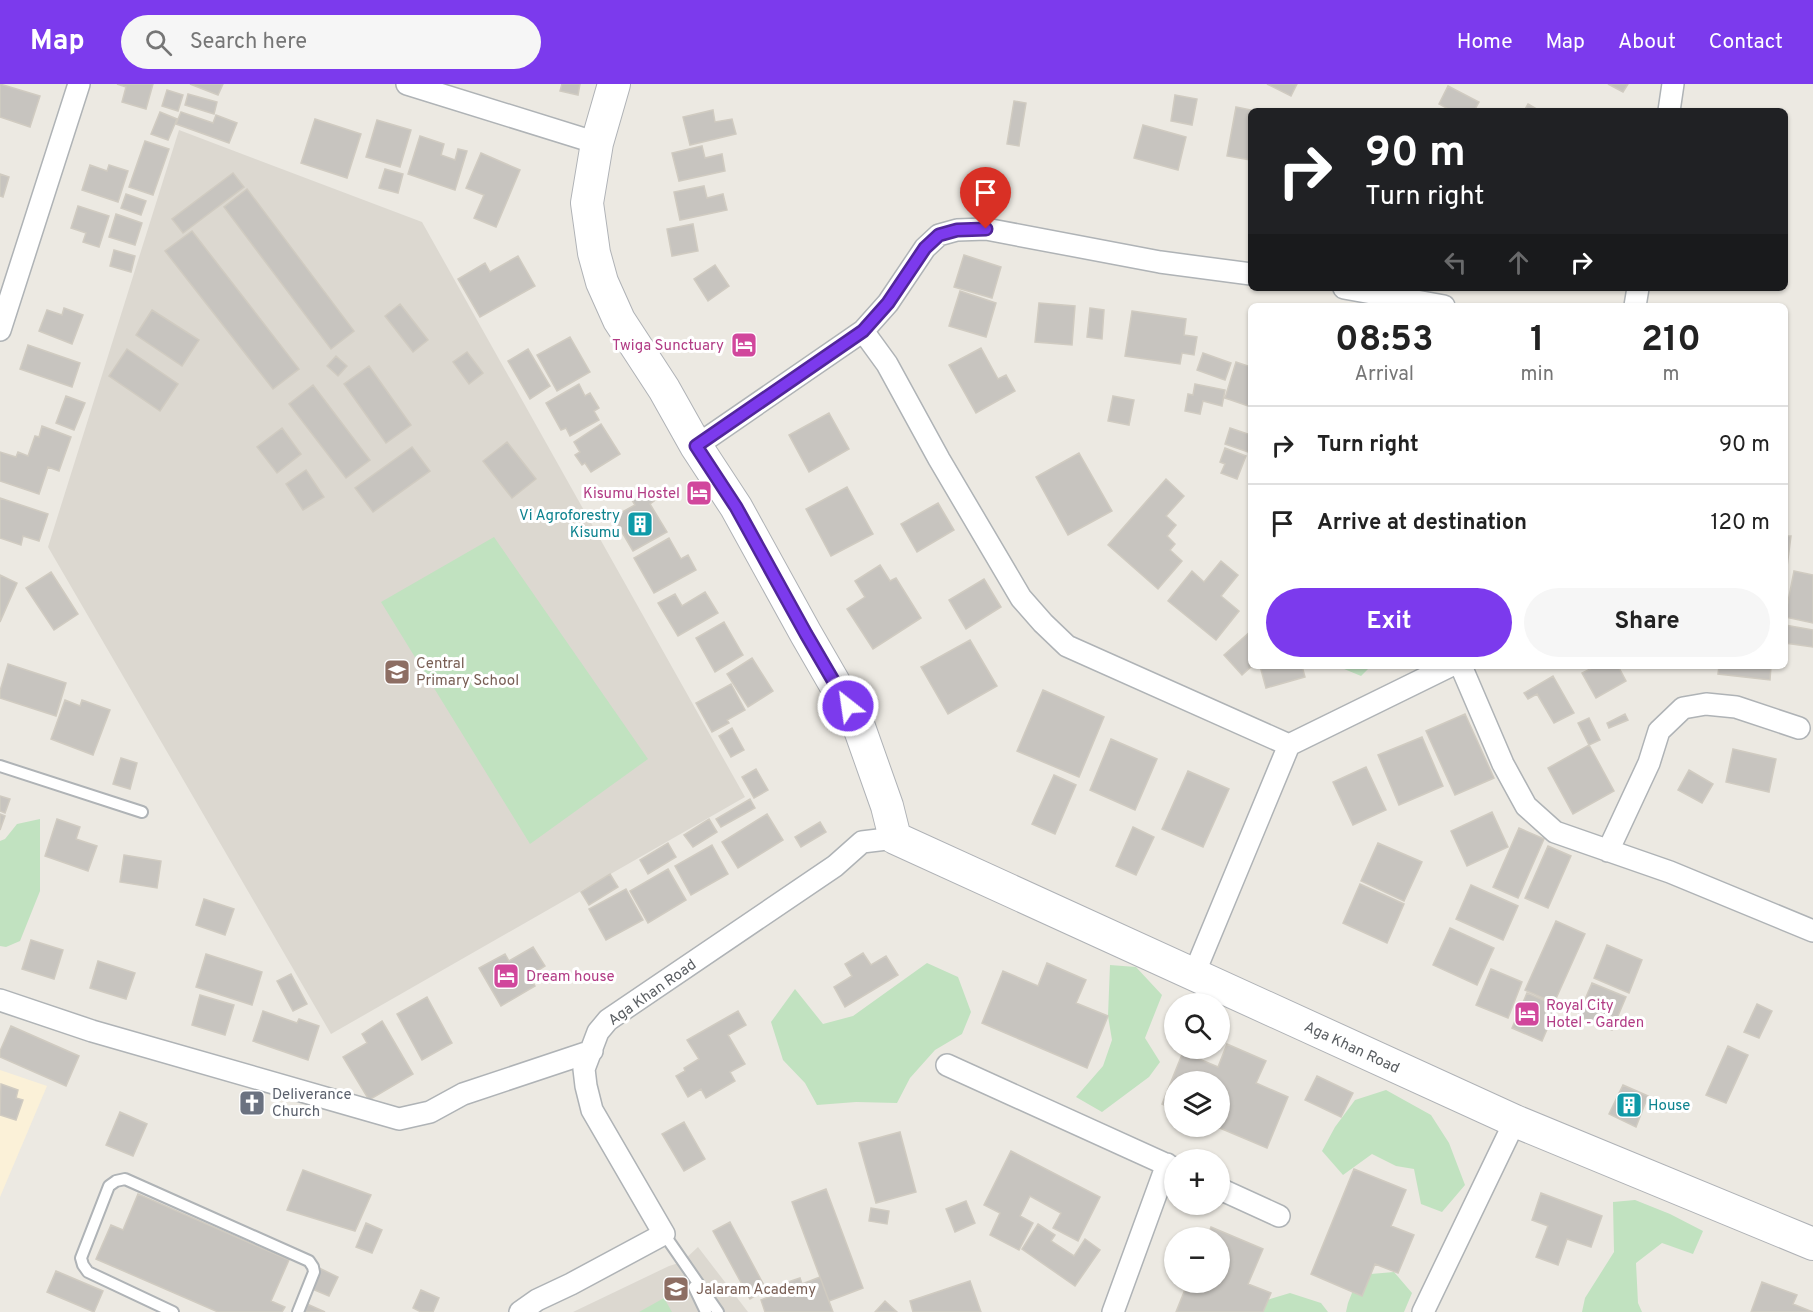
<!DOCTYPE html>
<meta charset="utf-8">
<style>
body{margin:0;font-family:Overpass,sans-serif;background:#f6f6f6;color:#222;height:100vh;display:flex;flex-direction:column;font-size:22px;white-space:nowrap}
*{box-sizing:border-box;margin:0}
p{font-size:20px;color:#767676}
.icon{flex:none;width:33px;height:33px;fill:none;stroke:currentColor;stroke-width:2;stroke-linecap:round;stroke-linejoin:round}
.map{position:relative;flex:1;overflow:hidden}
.panel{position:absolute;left:1248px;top:219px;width:540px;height:366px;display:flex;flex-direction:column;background:#fff;border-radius:9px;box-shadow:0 2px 4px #0004}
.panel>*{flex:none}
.top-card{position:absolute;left:1248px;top:24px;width:540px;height:183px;border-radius:9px;box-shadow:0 2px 4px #0004;background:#202124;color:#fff;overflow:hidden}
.buttons{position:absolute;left:1164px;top:909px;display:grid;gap:12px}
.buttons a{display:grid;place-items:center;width:66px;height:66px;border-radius:50%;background:#fff;box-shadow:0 2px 4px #0004;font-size:30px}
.pin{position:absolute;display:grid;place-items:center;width:51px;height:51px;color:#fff;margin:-62px -26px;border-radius:50% 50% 50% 0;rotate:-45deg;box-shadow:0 0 6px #0007}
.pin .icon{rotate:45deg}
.me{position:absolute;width:66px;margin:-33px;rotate:330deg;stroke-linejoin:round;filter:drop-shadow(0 0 4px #0008)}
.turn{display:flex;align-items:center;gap:21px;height:126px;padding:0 18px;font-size:27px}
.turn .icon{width:78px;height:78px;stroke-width:2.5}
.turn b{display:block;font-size:42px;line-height:51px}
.lanes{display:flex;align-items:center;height:57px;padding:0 18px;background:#0003;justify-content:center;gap:30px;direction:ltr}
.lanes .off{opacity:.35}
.eta{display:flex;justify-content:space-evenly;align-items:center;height:102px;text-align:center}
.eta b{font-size:36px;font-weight:700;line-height:42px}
.primary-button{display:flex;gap:12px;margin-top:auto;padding:12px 18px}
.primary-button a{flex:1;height:69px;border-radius:36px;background:#7c3aed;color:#fff;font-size:24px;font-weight:700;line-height:69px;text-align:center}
.primary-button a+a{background:#f6f6f6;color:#222}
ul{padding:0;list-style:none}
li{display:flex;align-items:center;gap:18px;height:78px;padding:0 18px;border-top:2px solid #e0e0e0}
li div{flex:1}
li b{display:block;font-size:22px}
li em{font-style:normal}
header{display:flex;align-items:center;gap:36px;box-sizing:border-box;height:84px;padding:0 30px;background:#7c3aed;color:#fff}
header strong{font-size:28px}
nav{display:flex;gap:33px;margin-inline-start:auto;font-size:21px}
.search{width:420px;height:54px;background:#f6f6f6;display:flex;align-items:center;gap:15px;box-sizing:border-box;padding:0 21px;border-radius:33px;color:#767676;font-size:22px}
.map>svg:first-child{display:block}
</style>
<header>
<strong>Map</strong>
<div class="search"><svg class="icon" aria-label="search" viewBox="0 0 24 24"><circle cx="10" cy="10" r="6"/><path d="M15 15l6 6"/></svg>Search here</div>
<nav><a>Home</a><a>Map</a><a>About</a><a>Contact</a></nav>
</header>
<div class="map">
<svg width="1813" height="1228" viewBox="0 0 1813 1228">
<rect width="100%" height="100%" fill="#ece9e2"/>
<!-- commercial -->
<path fill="#fbf1d8" d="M0,986L47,1002L0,1113Z"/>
<!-- education -->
<path fill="#dcd8d0" d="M179,46L422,138L745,713L331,950L48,463Z
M698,1163L748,1228H573L669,1182L682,1178Z"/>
<!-- green -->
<path fill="#c1e2c0" d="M494,453L648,675L530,760L381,518Z
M1337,582H1371L1361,592Z
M40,735V807L20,857L6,863L0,862V757L5,755L17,740Z
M927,879L958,893L971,928L962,950L935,966L910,994L897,1019L856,1018L817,1021L805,999L783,976L771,938L795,905L823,940L853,932Z
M1110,881L1136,883L1162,911L1145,954L1160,978L1149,993L1102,1028L1076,1013L1103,982L1112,956L1108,932Z
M1386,1006L1431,1031L1449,1059L1465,1101L1442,1128L1421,1120L1414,1085L1396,1082L1372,1070L1343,1091L1322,1067L1335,1043L1355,1016Z
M1635,1116L1670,1130L1703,1147L1693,1170L1662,1159L1636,1179L1638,1219L1642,1228H1582L1585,1214L1614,1168L1613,1118Z
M1394,1188L1412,1209L1404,1228H1346L1348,1219L1359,1191Z
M1290,1209L1321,1219L1328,1228H1249L1250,1221Z
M664,1214L672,1228H639Z"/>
<!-- building -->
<path fill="#c7c4bf" stroke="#d0cbc1" stroke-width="1.5" d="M0,0L40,12L30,43L0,33Z
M117,0H153L146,25L122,18L126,3Z
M190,0H223L218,11Z
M562,0H580L578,11L560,7Z
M1267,0H1297L1291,12Z
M1608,0H1628L1623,8Z
M1448,2L1479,18L1474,27H1452L1439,20Z
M167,6L183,11L178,27L162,22Z
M188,10L217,18L214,30L185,21Z
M1175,11L1197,15L1192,41L1171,37Z
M1014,17L1026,19L1019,62L1007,60Z
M1528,20L1540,27H1524Z
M1236,23L1256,27H1251V76L1227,72Z
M713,26L715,38L732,35L736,50L690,61L683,33Z
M160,28L177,35L168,56L151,50Z
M181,28L213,39L216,31L237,39L229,59L176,40Z
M315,35L361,50L347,94L301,79Z
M377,36L411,46L400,83L366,73Z
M1143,41L1186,53L1178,86L1134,74Z
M420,52L444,60L441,71L455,76L458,65L467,67L455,106L408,90Z
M145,57L169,65L153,111L129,103Z
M702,62L705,74L722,70L725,87L679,97L672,69Z
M481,69L520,86L496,143L474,134L484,111L466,104Z
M90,81L107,87L109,81L128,87L118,118L82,106Z
M385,85L403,90L398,109L379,104Z
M233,89L244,103L183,149L172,135Z
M0,90L9,93L3,113L0,112Z
M704,102L707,114L723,110L727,126L680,136L674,108Z
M247,105L354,247L331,265L224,123Z
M126,110L146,117L141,131L121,124Z
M78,122L109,132L99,163L83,158L86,149L71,144Z
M116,130L142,139L135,161L109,153Z
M693,140L698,167L672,172L667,145Z
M192,147L299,285L273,305L165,167Z
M114,166L135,172L131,188L110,182Z
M964,171L1001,183L992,214L954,203Z
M518,172L535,202L480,233L458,195L485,179L490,188Z
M715,181L729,202L708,217L694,195Z
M960,207L996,219L986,253L949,242Z
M1039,219L1075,222L1072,261L1035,258Z
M400,220L428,256L413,268L385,232Z
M64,224L83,231L72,260L39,247L47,226L62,231Z
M1090,224L1104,226L1102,255L1087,253Z
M152,226L199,256L182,282L136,251Z
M1132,227L1186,235L1184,251L1197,253L1194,271L1182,269L1180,280L1125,272Z
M570,253L590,288L557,307L537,271Z
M28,261L80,279L72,303L20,285Z
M981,264L998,295L1006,291L1015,307L976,329L949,281Z
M127,265L178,300L160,327L109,292Z
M528,265L550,302L530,315L508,277Z
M467,268L483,289L469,300L453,278Z
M1203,269L1231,279L1225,296L1197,286Z
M336,272L347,282L338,292L327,282Z
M1236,278L1251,283V323L1225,314Z
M369,282L411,341L386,359L344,300Z
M579,300L585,312L590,309L599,324L594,327L599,336L570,352L566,344L561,346L546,319Z
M1195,300L1225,306L1222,322L1203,317L1200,330L1185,327L1188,310L1193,311Z
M313,301L370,376L346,394L289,320Z
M66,312L85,319L74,346L56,339Z
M1113,312L1134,316L1129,341L1108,337Z
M829,329L849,365L809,388L789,351Z
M601,340L620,370L591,388L585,379L582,381L575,371L580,368L574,358Z
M42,342L71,353L59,387L48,383L39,410L0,397V368L16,373L18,368L28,372L35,352L39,353Z
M282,344L301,370L277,389L257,363Z
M1230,344L1251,351V369L1225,360Z
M507,358L536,395L512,414L483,377Z
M412,363L430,387L373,428L355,404Z
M1225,364L1246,372L1237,395L1221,389L1225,380L1220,378Z
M1079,369L1112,427L1068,451L1036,393Z
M306,386L324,413L303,426L286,400Z
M1166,395L1184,412L1166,432L1176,441L1167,452L1175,460L1170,466L1182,477L1158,505L1108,461Z
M645,403L654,417L650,420L667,448L633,467L613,433L635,421L630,413Z
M847,403L873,450L831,472L806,425Z
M0,414L48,430L39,457L23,452L21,461L0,454Z
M938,419L954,446L917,468L901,440Z
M1785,452H1791L1785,498Z
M669,454L681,475L688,471L696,486L654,509L634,474Z
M1221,477L1238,491L1221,512L1239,527L1216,556L1168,517L1192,487L1204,498Z
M880,481L890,497L896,494L921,534L873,565L847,525L865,513L855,497Z
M1794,487L1813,491V539L1785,533Z
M51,488L78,530L54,546L26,504Z
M0,491L17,499L0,538Z
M984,495L1001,523L966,545L949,516Z
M705,508L718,529L678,552L658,519L675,510L682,522Z
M724,538L743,571L715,588L696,554Z
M1785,541L1813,546V563L1785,559Z
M1251,547L1252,582L1242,591L1224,571Z
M970,556L997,602L948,630L921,583Z
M752,574L773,607L748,623L727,590Z
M8,580L66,599L56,632L0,614V607Z
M1260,582H1302L1305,593L1266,604Z
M1596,582H1618L1626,597L1596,614L1582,589Z
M1719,582H1771L1770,596L1718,590Z
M1553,592L1574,629L1554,639L1537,610L1528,615L1524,609Z
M731,600L745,626L727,636L729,639L712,648L696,619Z
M1043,606L1104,633L1079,693L1017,667Z
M65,616L80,622L82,616L110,626L93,671L51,655Z
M1465,630L1494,694L1455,711L1426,647Z
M1625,630L1628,636L1609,644L1607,639Z
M1589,634L1600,656L1589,661L1578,639Z
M732,644L744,666L731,673L719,652Z
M1422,653L1443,702L1399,721L1378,671Z
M1111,655L1157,675L1135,726L1090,706Z
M1589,661L1614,707L1573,730L1548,684Z
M1733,665L1776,675L1769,708L1726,698Z
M121,674L137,679L130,705L113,700Z
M1366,683L1386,726L1353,741L1333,698Z
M756,685L768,706L754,714L742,693Z
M1689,686L1713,700L1702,719L1678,706Z
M1188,687L1229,705L1203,763L1162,745Z
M1054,691L1076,701L1055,750L1032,740Z
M0,712L10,715L5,729L0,727Z
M750,715L755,724L721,743L716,735Z
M1492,728L1508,763L1467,782L1451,747Z
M0,730L5,732L0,746Z
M767,730L783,756L738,784L722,758Z
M57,735L80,743L76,755L97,762L88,787L45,772Z
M709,735L717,748L693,763L684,751Z
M820,738L826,748L801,763L795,753Z
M1133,743L1154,753L1136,791L1116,782Z
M1519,744L1544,755L1518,814L1493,803Z
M668,759L676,773L648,790L640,776Z
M1378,759L1422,778L1404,817L1361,797Z
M712,761L728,790L691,811L675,782Z
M1548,762L1571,772L1548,824L1525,814Z
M124,771L161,777L157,804L120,798Z
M668,785L686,816L648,839L630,807Z
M610,790L618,803L589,821L581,808Z
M1360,800L1404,820L1387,859L1343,839Z
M1471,801L1518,822L1503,856L1456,835Z
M626,805L643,836L606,856L589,825Z
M204,815L234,825L225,851L196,841Z
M1556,837L1585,850L1554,919L1525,906Z
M1450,844L1494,864L1477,901L1433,881Z
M31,856L63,866L54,895L22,885Z
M1607,861L1642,876L1629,909L1594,894Z
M533,863L545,882L529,892L535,902L501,922L479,884L505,870L509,877Z
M863,869L871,881L886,872L898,891L845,923L834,903L852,892L845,880Z
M206,870L262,888L252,921L196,903Z
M98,877L135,889L126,915L90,904Z
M1047,879L1086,896L1076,919L1108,932L1087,984L982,939L1003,887L1038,902Z
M1491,885L1522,898L1508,934L1476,921Z
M291,890L307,920L293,927L277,897Z
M1592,899L1626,913L1612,946L1578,932Z
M1527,909L1557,922L1542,957L1512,944Z
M200,911L234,921L225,951L192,941Z
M427,913L452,959L422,976L397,930Z
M1757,920L1772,927L1759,954L1744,948Z
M263,927L297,939L299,935L319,942L308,976L253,957Z
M738,927L746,941L728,951L745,980L730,988L735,997L706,1014L701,1005L688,1013L676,992L685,987L684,984L699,975L687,956Z
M382,937L413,990L369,1016L343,973L367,959L362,950Z
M11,942L79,972L66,1002L0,973V967Z
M1227,960L1266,977L1256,999L1288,1013L1267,1064L1215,1042H1220V998H1174V1025L1162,1020L1183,968L1218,983Z
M1728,962L1748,971L1726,1019L1706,1011Z
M1317,992L1353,1009L1341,1033L1305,1016Z
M1,1000L18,1006L16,1014L23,1016L16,1036L0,1031Z
M1623,1001L1648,1012L1636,1043L1609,1030Z
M120,1028L147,1040L133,1072L106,1061Z
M684,1038L705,1075L684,1087L662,1050Z
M900,1048L916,1108L876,1119L859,1059Z
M1011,1067L1100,1113L1078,1157L1053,1144L1061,1129L1030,1112L1020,1132L1033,1139L1019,1166L990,1151L1000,1129L984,1121Z
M1354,1085L1406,1106L1391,1142L1414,1151L1398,1189L1375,1180L1362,1212L1311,1190Z
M303,1086L371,1111L355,1147L287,1126Z
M826,1105L863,1204L829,1217L792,1118Z
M1541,1109L1602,1132L1591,1163L1567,1155L1558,1181L1536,1173L1548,1142L1532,1136Z
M138,1110L289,1176L271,1217L285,1223L282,1228H218L96,1175L111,1141L123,1146Z
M966,1117L975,1139L955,1148L946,1125Z
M871,1124L889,1127L887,1140L869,1137Z
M730,1138L766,1205L750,1215L713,1147Z
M366,1139L382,1146L372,1169L356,1163Z
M1038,1140L1055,1151L1051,1157L1074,1172L1085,1155L1100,1166L1075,1202L1022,1165Z
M1211,1143L1263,1165L1248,1200L1271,1209L1263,1228H1176L1188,1198H1220V1154H1207Z
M319,1184L338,1193L329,1212L310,1204Z
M56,1187L103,1207L94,1228L47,1208Z
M820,1193L833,1228H765L761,1216L778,1209L776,1202L800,1194L802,1200Z
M970,1197L981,1228H913L910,1217Z
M1762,1198L1797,1211L1793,1220L1813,1228H1751Z
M421,1206L439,1214L433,1228H421L413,1224Z
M885,1217L897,1228H875Z
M307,1220L325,1228H304Z"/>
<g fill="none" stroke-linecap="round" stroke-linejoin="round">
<defs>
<path id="lane" d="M0,682L142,728
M664,1150L718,1228
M694,1203L706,1228
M173,1228L88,1188L83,1181L81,1174L109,1102L116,1097L125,1095L309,1177L313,1183L314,1188L298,1228"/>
<path id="street" d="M407,0L597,59
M1669,27L1673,0
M1344,204L1444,222
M1635,222L1638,204
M0,246L79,0
M863,247L888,219L925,164L939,151L957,146L986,145L1160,178L1251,190
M696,362L863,247L887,280L939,375L1021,514L1043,539L1067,562L1289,661L1450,582
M1461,582L1503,680L1526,722L1555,748L1670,788L1813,847
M1608,767L1649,679L1659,647L1683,624L1706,620L1736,623L1799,644
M1194,890L1289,661
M0,916L92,947L399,1035L430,1028L463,1010L592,967
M947,981L1174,1084
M1220,1105L1279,1132
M520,1228L537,1216L571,1200L664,1150L592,1026L586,1002L584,985L598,948L608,936L835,782L862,758L895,754
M1113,1228L1167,1080
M1423,1228L1515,1037"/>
<path id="secondary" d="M614,0L597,59L587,119L594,169L602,198L619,236L664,305L696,362L736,423L806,550L858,640L887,722L895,754L1515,1037L1813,1160"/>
</defs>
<!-- lane casing -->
<use href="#lane" stroke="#afb3b6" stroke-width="14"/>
<!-- street casing -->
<use href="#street" stroke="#afb3b6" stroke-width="24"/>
<!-- secondary casing -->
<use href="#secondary" stroke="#afb2b6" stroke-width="34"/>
<!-- lane -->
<use href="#lane" stroke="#fff" stroke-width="10"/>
<!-- street -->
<use href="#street" stroke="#fff" stroke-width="21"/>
<!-- secondary -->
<use href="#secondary" stroke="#fff" stroke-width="32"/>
</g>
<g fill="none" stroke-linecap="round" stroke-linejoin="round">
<defs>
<path id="route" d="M848,622L806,550L736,423L696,362L863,247L888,219L925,164L939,151L957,146L986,145"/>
</defs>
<!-- route casing -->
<use href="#route" stroke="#51269a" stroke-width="15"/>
<!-- route -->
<use href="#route" stroke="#7c3aed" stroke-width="10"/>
</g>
<!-- icons -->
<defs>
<symbol id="hotel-square" viewBox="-11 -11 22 22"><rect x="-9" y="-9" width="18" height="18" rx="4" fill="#d1479c" stroke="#fff"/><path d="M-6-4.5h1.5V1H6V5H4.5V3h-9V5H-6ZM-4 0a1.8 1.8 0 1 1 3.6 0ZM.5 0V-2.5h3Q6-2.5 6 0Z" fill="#fff"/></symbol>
<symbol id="building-square" viewBox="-11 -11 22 22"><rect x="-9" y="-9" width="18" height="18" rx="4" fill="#0f9aa8" stroke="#fff"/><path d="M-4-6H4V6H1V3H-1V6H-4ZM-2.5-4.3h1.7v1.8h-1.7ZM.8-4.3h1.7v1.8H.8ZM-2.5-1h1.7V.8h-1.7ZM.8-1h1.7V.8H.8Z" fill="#fff"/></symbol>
<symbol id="school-square" viewBox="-11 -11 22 22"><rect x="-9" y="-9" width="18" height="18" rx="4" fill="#8d6e63" stroke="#fff"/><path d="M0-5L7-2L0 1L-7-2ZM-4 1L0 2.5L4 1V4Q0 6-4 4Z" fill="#fff"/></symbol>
<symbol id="church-square" viewBox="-11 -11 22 22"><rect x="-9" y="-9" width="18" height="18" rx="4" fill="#6b7280" stroke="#fff"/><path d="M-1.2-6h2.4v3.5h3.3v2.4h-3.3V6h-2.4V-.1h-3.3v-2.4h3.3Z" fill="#fff"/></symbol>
</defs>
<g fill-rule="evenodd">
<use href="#hotel-square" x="729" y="246" width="30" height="30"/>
<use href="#hotel-square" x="684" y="394" width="30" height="30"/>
<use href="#building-square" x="625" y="425" width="30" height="30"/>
<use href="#school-square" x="382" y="573" width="30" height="30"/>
<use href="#hotel-square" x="491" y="877" width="30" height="30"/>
<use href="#hotel-square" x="1512" y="915" width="30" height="30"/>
<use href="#church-square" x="237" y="1004" width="30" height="30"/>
<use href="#building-square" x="1614" y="1006" width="30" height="30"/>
<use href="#school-square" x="661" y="1190" width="30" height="30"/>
</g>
<g text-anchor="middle" stroke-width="6" stroke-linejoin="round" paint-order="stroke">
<!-- hotel labels -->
<g font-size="15" fill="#b23c85" stroke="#fff" text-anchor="end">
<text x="724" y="266">Twiga Sunctuary</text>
<text x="680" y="414">Kisumu Hostel</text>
<text x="526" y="897" text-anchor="start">Dream house</text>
<text x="1546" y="926" text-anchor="start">Royal City<tspan x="1546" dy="17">Hotel - Garden</tspan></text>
</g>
<!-- culture labels -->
<g font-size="15" fill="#0d838f" stroke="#fff" text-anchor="end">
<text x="620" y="436">Vi Agroforestry<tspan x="620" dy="17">Kisumu</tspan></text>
<text x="1648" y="1026" text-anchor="start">House</text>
</g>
<!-- education labels -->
<g font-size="15" fill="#785e54" stroke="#fff" text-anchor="start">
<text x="416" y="584">Central<tspan x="416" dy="17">Primary School</tspan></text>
<text x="696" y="1210">Jalaram Academy</text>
</g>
<!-- street labels -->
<g font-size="15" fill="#5a5e62" stroke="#fff">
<text transform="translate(652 908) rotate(-35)" y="5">Aga Khan Road</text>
<text transform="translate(1352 963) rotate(25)" y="5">Aga Khan Road</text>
</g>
<!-- worship labels -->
<g font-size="15" fill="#5b616d" stroke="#fff" text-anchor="start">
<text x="272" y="1015">Deliverance<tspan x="272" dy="17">Church</tspan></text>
</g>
</g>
</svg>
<div class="buttons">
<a><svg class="icon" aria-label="search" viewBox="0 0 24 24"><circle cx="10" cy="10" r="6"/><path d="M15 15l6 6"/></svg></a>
<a><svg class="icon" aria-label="layers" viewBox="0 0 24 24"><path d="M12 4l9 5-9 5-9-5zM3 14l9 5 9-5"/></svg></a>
<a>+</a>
<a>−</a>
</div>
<div class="pin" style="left:986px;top:145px;background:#d93025"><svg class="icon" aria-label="arrive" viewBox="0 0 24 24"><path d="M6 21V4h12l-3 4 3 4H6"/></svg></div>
<svg class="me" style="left:848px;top:622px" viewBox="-20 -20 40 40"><circle r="17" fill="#7c3aed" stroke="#fff" stroke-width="3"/><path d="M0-11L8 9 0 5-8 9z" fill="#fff"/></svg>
<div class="top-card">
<div class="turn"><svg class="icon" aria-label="right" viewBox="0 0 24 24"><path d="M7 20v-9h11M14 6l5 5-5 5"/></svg><div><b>90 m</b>Turn right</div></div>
<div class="lanes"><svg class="icon off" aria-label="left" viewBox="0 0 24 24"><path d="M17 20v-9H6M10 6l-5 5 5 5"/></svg><svg class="icon off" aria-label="ahead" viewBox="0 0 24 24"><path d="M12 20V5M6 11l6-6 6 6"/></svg><svg class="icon" aria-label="right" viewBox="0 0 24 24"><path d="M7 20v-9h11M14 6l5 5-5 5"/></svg></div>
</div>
<section class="panel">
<div class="eta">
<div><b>08:53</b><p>Arrival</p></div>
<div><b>1</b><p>min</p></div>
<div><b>210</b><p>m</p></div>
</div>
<ul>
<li><svg class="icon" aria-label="right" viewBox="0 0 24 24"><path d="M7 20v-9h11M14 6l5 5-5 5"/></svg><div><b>Turn right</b></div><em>90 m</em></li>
<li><svg class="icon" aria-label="arrive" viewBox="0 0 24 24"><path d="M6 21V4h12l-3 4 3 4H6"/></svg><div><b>Arrive at destination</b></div><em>120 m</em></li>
</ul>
<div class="primary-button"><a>Exit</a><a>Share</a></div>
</section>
</div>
